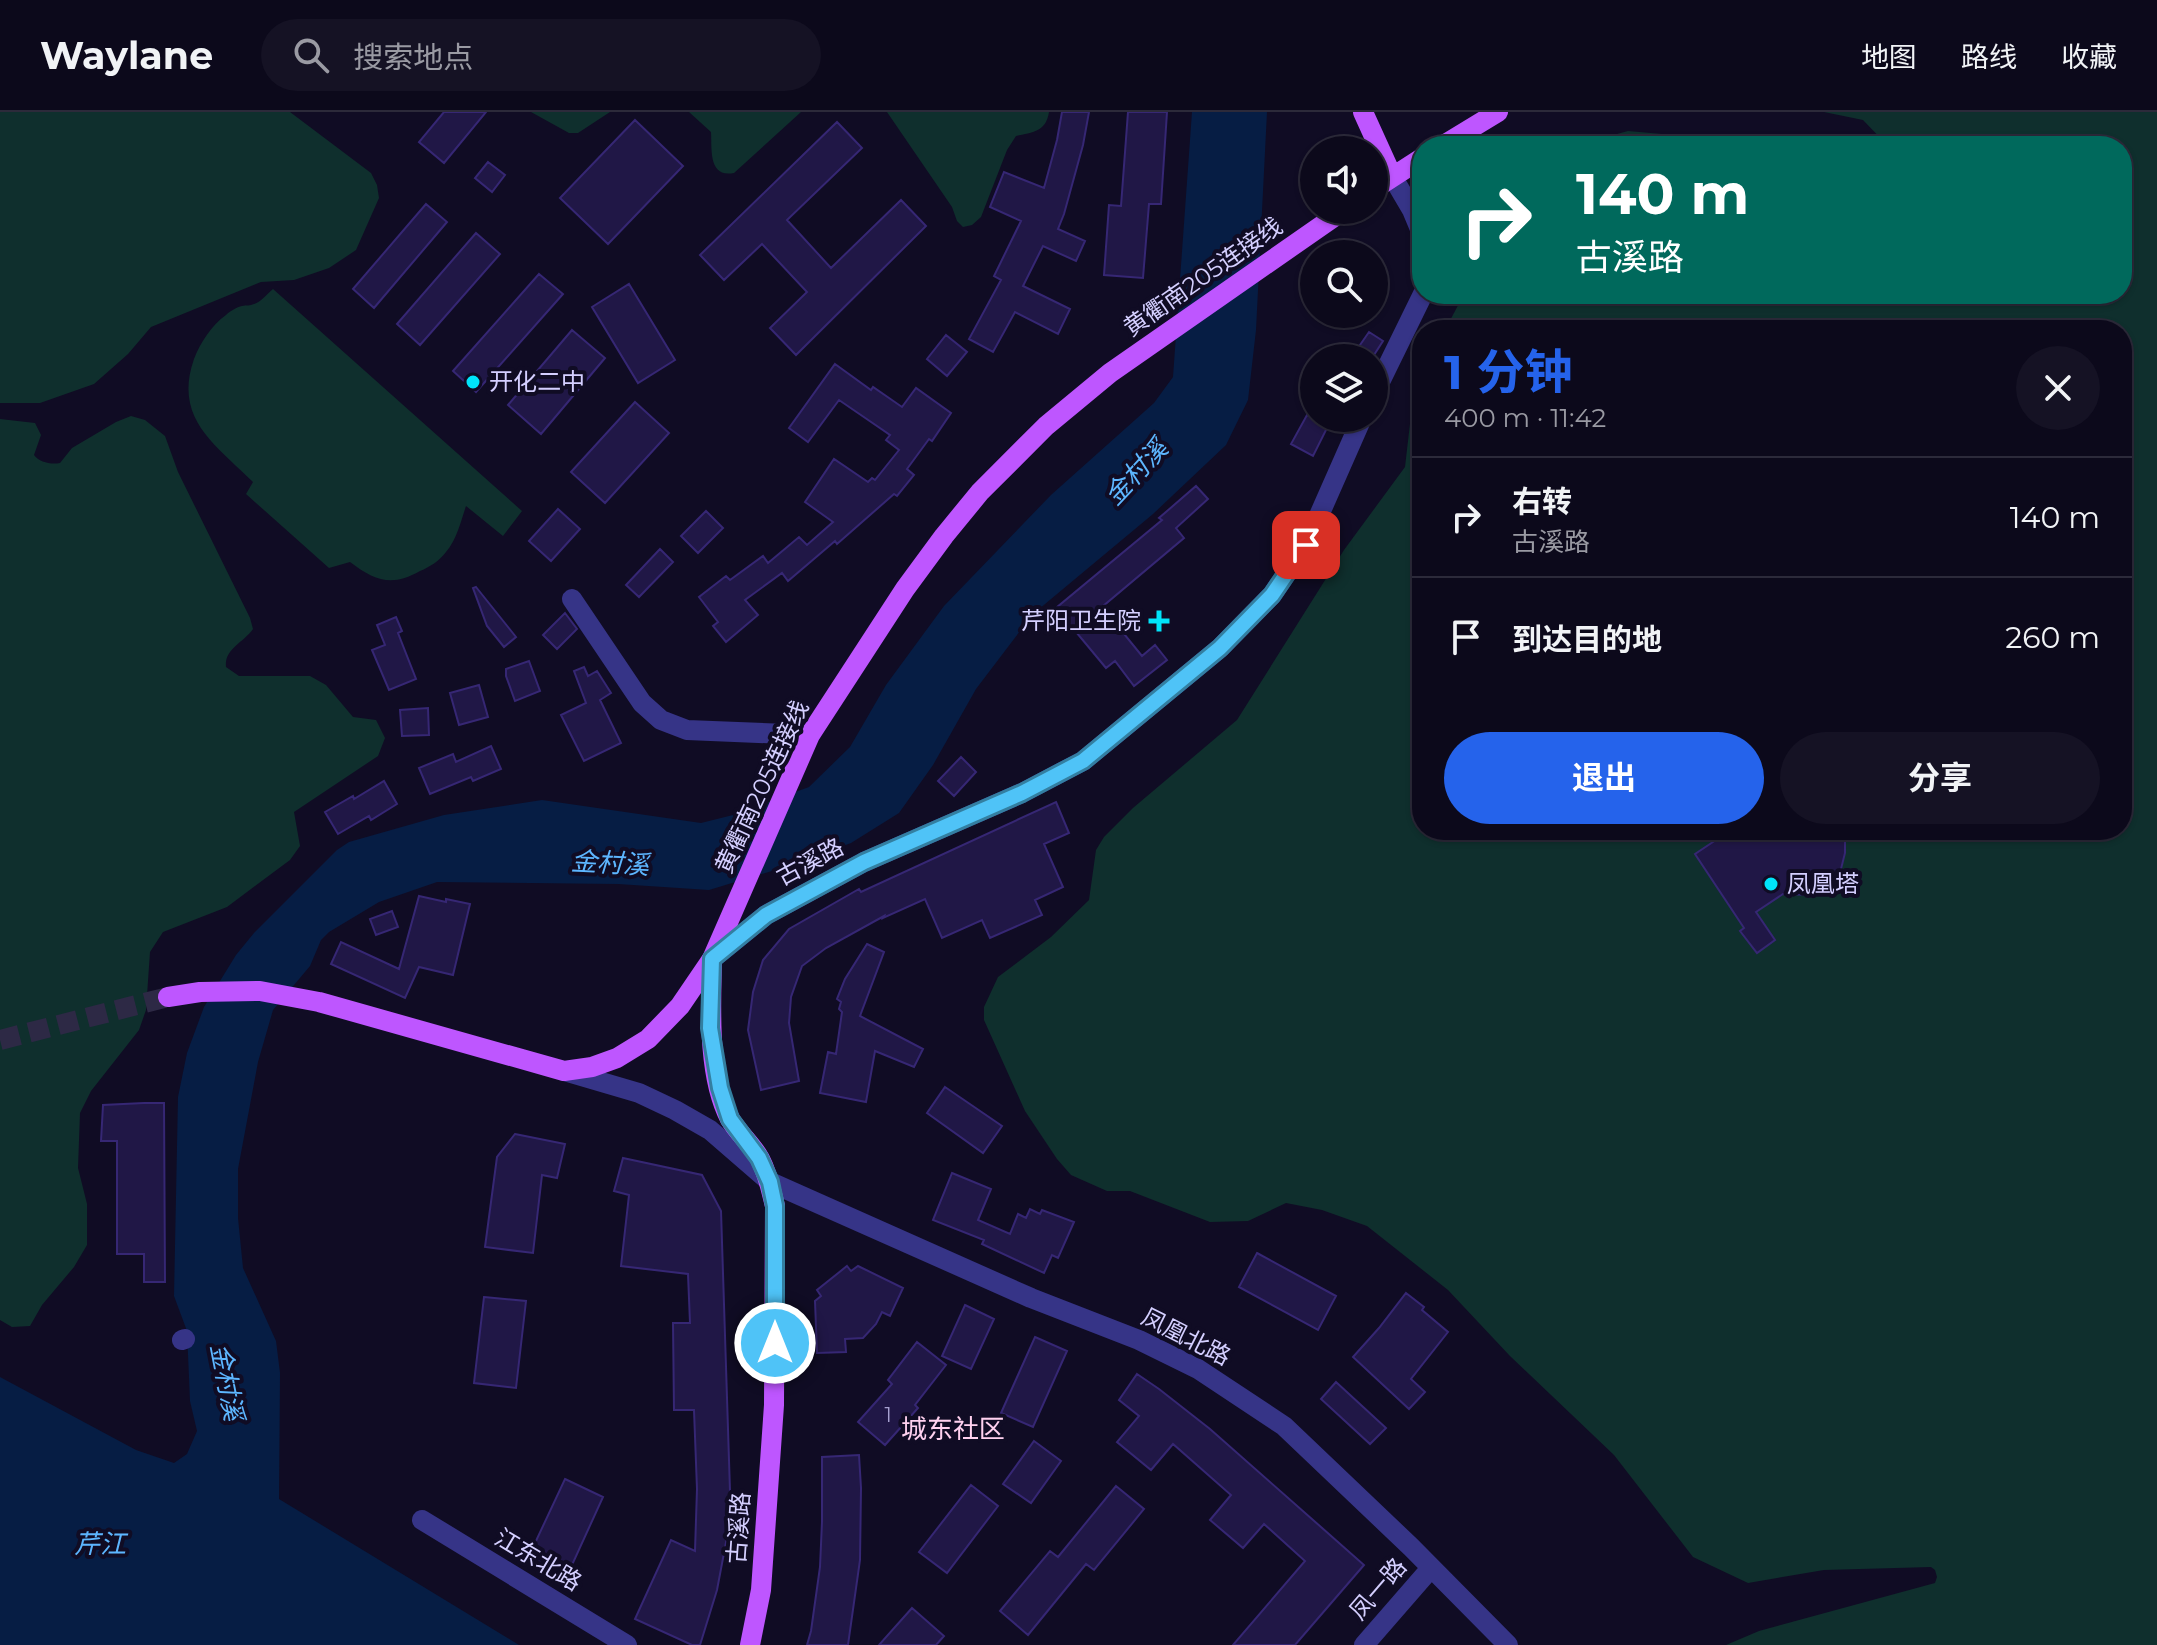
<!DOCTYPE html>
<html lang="zh">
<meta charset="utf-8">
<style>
body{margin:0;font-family:Montserrat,"Noto Sans SC",sans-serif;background:#151224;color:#f1f3f6;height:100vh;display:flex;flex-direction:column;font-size:30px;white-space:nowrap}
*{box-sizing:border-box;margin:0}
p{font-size:26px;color:#9a9aa3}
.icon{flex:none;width:44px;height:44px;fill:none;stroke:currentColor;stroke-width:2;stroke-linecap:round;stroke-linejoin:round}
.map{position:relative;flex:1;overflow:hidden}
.sheet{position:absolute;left:1412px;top:208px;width:720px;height:520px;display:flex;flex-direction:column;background:#0c091b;border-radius:32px;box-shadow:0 2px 6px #0004,0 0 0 2px #2c2a3a}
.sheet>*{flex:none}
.hud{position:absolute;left:1412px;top:24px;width:720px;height:168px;border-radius:32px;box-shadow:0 2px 6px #0004,0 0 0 2px #2c2a3a;background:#00695c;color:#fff;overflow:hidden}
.tools{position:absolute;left:1300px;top:24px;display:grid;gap:16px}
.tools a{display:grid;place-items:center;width:88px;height:88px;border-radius:50%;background:#0c091b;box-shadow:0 2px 6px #0004,0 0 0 2px #2c2a3a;font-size:40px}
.pin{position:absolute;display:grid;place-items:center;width:68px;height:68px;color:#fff;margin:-34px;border-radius:16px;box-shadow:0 4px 12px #0006}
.me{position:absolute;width:88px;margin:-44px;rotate:0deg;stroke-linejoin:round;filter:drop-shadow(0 0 6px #0008)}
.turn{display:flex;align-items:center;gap:28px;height:168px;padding:0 32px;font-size:36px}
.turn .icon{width:104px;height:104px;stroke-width:2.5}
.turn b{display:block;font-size:56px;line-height:68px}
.round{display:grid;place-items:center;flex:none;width:84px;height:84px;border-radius:42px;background:#151224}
.headline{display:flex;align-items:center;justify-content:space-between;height:136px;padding:0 32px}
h1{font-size:48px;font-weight:700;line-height:60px;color:#2563eb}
.cta{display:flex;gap:16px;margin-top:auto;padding:16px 32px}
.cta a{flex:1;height:92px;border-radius:48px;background:#2563eb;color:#fff;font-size:32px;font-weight:700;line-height:92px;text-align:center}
.cta a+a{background:#151224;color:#f1f3f6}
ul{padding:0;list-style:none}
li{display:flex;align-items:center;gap:24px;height:120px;padding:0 32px;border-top:2px solid #2c2a3a}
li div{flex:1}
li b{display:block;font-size:30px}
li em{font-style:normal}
header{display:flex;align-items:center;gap:48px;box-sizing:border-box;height:112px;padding:0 40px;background:#0c091b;border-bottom:2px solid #2c2a3a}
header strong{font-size:38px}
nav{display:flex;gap:44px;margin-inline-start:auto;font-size:28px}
.search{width:560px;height:72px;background:#151224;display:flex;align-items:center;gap:20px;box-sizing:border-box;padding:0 28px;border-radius:44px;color:#9a9aa3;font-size:30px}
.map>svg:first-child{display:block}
</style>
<header>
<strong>Waylane</strong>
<div class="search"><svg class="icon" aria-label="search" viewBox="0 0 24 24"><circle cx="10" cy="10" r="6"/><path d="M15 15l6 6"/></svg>搜索地点</div>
<nav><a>地图</a><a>路线</a><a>收藏</a></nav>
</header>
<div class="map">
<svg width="2157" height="1533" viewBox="0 0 2157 1533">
<rect width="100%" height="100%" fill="#100c24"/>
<!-- green -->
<path fill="#0f2f2d" d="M0,0H290L371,61L377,73L379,86L356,138L329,156L294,168L261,170L151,215L128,242L94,272L40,291H0Z
M531,0H610L578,21H569Z
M689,0H801L734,61C708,66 712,37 711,20Z
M887,0H1049C1046,20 1033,20 1016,24L1007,38L981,105L972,113L963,115L957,109L952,95Z
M1824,0H2157V1533H1726L1759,1519L1935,1471L1937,1465L1935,1458L1931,1455L1824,1458L1748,1471L1693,1445L1614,1343L1510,1244L1448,1178L1367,1114L1322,1098L1286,1091L1248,1109L1210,1110L1130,1079H1107L1071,1063L1057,1047L1025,999L984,908V895L998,865L1051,825L1089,788L1096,738L1104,725L1133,696L1237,608L1344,438L1405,355L1414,277L1422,262V718H2122V218H1445L1464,182H2122V34H1888L1863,8Z
M1628,19L1719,27L1739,34H1594L1606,25Z
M273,177L522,399L503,424L466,394C461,409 457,427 446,440C439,449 430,455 420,459C392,475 375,469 350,450L329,456L246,382L253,370C216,333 173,307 194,247C200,231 212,213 226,203C230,199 237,195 242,194C246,193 250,194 254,192C261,190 268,181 273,177Z
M131,304L145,308L165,324L178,360L250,506L253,517C243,531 224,537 226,555L239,564H310L326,573L353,605L376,608L385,626L378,644L294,700L300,734L290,748L227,795L163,820L150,840L146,898L139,918L91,979L80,1001L78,1056L87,1092V1133L74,1155L42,1193L30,1214L12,1215L0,1208V307L35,311L41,323L34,343C39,350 51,353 60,351L72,336L116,310Z"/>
<!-- water -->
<path fill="#061d44" d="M1192,0H1267L1256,218L1248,288L1226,333L1153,402L1033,502L976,577L933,653L899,701L851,731L798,751L709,778L618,772L437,770L379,790L329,820L321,828L310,854L273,898L258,950L238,1057V1106L243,1156L276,1229L280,1261L279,1387L519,1533H0V1265L136,1338L174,1351L187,1342L197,1319L190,1289L187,1219L174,1184L178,985L187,941L204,895L236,843L254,821L337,738L349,730L444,703L542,688L701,711L733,703L809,675L850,635L886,573L944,494L1051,383L1154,291L1173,265Z"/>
<!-- building -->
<path fill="#201746" stroke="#362774" stroke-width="2" d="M444,0H486L444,51L419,30Z
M1062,0H1089L1083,33L1064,102L1058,117L1085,129L1076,149L1043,134L1023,174L1070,197L1058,222L1015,200L993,240L969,227L1001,168L994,164L1021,109L990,95L1004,60L1044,76L1057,28Z
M1128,0H1167L1161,92H1149L1143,166L1104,163L1109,93L1121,94Z
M635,8L683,54L608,132L560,86Z
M837,10L862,36L787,108L831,156L901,88L926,114L796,243L770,216L807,180L762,132L724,168L700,143Z
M488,50L505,63L492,80L475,66Z
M426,92L447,110L374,196L353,177Z
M476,121L500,142L420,233L397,212Z
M539,162L563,182L476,280L453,259Z
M629,172L675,248L638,271L592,195Z
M572,218L605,246L541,322L508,293Z
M1369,220L1383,229L1372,246H1351Z
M946,223L967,240L947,264L927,247Z
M835,252L871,278L873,275L902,295L916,276L951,301L932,329L929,327L907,357L914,363L897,384L894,382L837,432L835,429L788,469L782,461L745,488L758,503L726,530L713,514L718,510L699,485L726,464L730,468L763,444L768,451L799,425L807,433L833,410L805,390L834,347L868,370L872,366L875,368L899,338L886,328L890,323L839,288L808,330L789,316Z
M635,290L669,321L605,391L571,360Z
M1307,303L1313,306H1332L1313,344L1291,332Z
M1196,374L1208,387L1176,416L1184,426L1102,495L1142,544L1155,533L1167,548L1134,574L1115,549L1106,556L1056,496L1162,408L1159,406Z
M558,397L580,417L551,449L529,429Z
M706,399L723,416L698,441L681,424Z
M660,437L673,450L639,485L626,473Z
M476,475L516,525L504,535L487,514L473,476Z
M565,501L577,517L557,537L543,523Z
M396,505L402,519L398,521L416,567L389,578L372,538L385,533L377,513Z
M529,549L540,579L515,589L506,564V557Z
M584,555L588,564L597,559L611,581L600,588L621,631L584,649L561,603L586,591L574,559Z
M479,573L488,605L459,613L450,581Z
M428,596L429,623L402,624L400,598Z
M491,634L501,657L473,669L471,665L430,682L419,656L453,642L456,650Z
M961,645L976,660L954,684L938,669Z
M384,669L397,692L371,708L369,704L338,722L325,700L353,684L354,687Z
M1056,690L1069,721L1044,732L1063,775L1035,788L1042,803L990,826L982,808L942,826L925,787L883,806L884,804L826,836L802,854L791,885L789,911L799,969L761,978L748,918L753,880L763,848L789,817L859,777L861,780Z
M1731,718H1845V741L1840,761L1812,783L1783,782L1756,800L1775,828L1757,841L1740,819L1744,816L1695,742Z
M419,784L446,790V787L470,792L453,863L419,855L405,886L331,852L341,830L399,857Z
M392,799L398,815L376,823L370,807Z
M867,832L884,840L860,904L923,937L914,955L875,939L866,990L820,981L828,940L836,942L842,900L839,897L841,890L837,887L845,867Z
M945,975L1002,1014L983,1041L927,1001Z
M144,991H164L165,1170H144V1142H117V1029H101L103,993Z
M515,1022L565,1032L557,1066L542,1063L533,1141L485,1135L497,1045Z
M623,1046L702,1063L721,1099L730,1379L727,1425L717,1478L700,1533H692L635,1507L671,1428L695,1439L697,1377L694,1298H674L673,1211H690L688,1162L621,1154L629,1083L614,1079Z
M952,1061L991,1077L978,1108L1010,1122L1018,1102L1026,1106L1030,1097L1040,1102L1042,1098L1074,1110L1058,1146L1052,1143L1044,1161L982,1132L984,1128L933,1108Z
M1257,1141L1336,1184L1318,1218L1239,1175Z
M847,1154L851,1159L858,1154L903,1176L890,1204L882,1200L876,1212L863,1226L845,1227L846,1240L817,1241L815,1189L821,1184L817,1178Z
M1406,1181L1424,1195L1422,1198L1448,1220L1411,1267L1425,1280L1409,1297L1353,1245L1379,1216Z
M484,1185L526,1189L516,1276L474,1271Z
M965,1193L994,1207L971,1257L942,1244Z
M1035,1225L1067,1239L1033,1315L1001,1301Z
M917,1230L946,1253L915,1293L918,1296L885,1333L858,1310L892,1272L888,1268Z
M1137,1262L1159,1277L1210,1317L1364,1453L1295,1533H1233L1305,1449L1264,1412L1243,1436L1210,1408L1231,1383L1173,1332L1151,1358L1117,1330L1139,1304L1119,1288Z
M1336,1270L1386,1316L1370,1332L1321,1287Z
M1034,1329L1061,1349L1031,1391L1003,1372Z
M859,1343L861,1376L860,1448L848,1533H807L811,1519L820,1455L822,1410V1345Z
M565,1367L603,1385L567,1464L528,1446Z
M971,1373L998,1394L947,1461L919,1440Z
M1116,1374L1144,1397L1094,1458L1086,1452L1028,1523L1000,1499L1050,1439L1058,1445Z
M912,1496L944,1524L936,1533H879Z"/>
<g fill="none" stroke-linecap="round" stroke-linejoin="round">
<!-- major-tunnel -->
<path stroke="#2d2945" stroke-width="20" stroke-dasharray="20 10" stroke-linecap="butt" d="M0,928L168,885"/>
<!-- minor -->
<path stroke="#363487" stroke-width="20" d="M1392,64L1412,98L1422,122
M1374,282L1423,182
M572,487L642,591L661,608L687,618L810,623
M712,847L766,803L864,750L1022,681L1083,649L1220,536L1272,483L1306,433L1362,306
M564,959L639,981L675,998L710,1018L770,1070L1031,1186L1139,1228L1198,1257L1284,1314L1411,1435L1508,1533
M182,1228L185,1227
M422,1408L627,1533
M1364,1533L1431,1456"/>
<!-- major -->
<path stroke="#be56ff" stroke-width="20" d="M1363,0L1392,64
M1442,34L1498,0
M1374,77L1422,46
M712,847C711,895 707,963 730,1007C738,1021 752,1032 760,1047C768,1062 771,1078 775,1094L774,1293L761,1478L750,1533
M168,885L200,880L260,879L319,890L564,959L592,955L617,946L648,927L680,894L712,847L810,623L905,477L944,424L980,380L1046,314L1110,261L1344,98"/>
</g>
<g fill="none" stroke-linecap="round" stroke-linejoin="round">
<defs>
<path id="route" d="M775,1231V1094L770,1070L759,1046L730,1007L720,976L710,916L712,847L766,803L864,750L1022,681L1083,649L1220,536L1272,483L1306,433"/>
</defs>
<!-- route casing -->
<use href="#route" stroke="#337fa1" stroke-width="20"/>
<!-- route -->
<use href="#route" stroke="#4fc3f7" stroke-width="14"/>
</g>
<!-- markers -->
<g fill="#00e4fa" stroke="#100c24" stroke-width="3">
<circle cx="473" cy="270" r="8"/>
<path d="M1155 497h8v8h8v8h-8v8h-8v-8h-8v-8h8z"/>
<circle cx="1771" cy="772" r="8"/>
</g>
<g text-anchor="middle" stroke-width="8" stroke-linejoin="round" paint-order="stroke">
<!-- number labels -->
<g font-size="20" fill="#a7a1d1">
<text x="888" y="1310">1</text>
</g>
<!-- street labels -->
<g font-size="24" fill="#d4cfff" stroke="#100c24">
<text transform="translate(1203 165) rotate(-35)" y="8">黄衢南205连接线</text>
<text transform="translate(762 675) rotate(-65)" y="8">黄衢南205连接线</text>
<text transform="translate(810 750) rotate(-28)" y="8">古溪路</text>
<text transform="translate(1186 1225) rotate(27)" y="8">凤凰北路</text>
<text transform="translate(739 1416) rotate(-86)" y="8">古溪路</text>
<text transform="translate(538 1448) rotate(31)" y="8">江东北路</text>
<text transform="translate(1378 1477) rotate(-49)" y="8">凤一路</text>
</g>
<!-- poi labels -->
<g font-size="24" fill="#d4cfff" stroke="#100c24" text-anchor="start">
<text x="489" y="278">开化二中</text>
<text x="1141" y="517" text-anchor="end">芹阳卫生院</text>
<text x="1787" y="780">凤凰塔</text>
</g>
<!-- water labels -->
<g font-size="26" font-style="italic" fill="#5db6ff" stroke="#100c24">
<text transform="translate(1136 360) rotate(-47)" y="9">金村溪</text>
<text transform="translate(610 751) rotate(3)" y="9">金村溪</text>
<text transform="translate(227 1270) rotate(79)" y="9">金村溪</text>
<text x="100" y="1441">芹江</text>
</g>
<!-- neighbourhood labels -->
<g font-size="26" fill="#ffd1ef" stroke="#100c24">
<text x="953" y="1326">城东社区</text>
</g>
</g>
</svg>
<div class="tools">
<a><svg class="icon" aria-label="sound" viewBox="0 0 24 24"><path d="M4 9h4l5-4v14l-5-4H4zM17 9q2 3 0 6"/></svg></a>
<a><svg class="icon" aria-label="search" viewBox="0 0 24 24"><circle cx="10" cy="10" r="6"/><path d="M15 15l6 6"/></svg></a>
<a><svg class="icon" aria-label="layers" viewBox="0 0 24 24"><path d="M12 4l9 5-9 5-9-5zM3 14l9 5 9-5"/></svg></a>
</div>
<div class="pin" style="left:1306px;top:433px;background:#d93025"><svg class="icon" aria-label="arrive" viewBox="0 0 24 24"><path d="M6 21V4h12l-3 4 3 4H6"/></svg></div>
<svg class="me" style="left:775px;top:1231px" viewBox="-20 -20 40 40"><circle r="17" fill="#4fc3f7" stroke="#fff" stroke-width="3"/><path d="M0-11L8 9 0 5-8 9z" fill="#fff"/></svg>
<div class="hud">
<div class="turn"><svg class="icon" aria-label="right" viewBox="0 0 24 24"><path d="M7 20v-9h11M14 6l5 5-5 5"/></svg><div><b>140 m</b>古溪路</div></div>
</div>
<section class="sheet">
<div class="headline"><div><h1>1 分钟</h1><p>400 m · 11:42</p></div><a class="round"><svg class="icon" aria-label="close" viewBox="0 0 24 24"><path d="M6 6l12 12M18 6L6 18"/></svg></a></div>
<ul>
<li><svg class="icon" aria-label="right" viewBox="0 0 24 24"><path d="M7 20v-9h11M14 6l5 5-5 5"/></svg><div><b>右转</b><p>古溪路</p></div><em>140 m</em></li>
<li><svg class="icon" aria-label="arrive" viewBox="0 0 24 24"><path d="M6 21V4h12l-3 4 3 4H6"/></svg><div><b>到达目的地</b></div><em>260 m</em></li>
</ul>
<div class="cta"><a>退出</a><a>分享</a></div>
</section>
</div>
